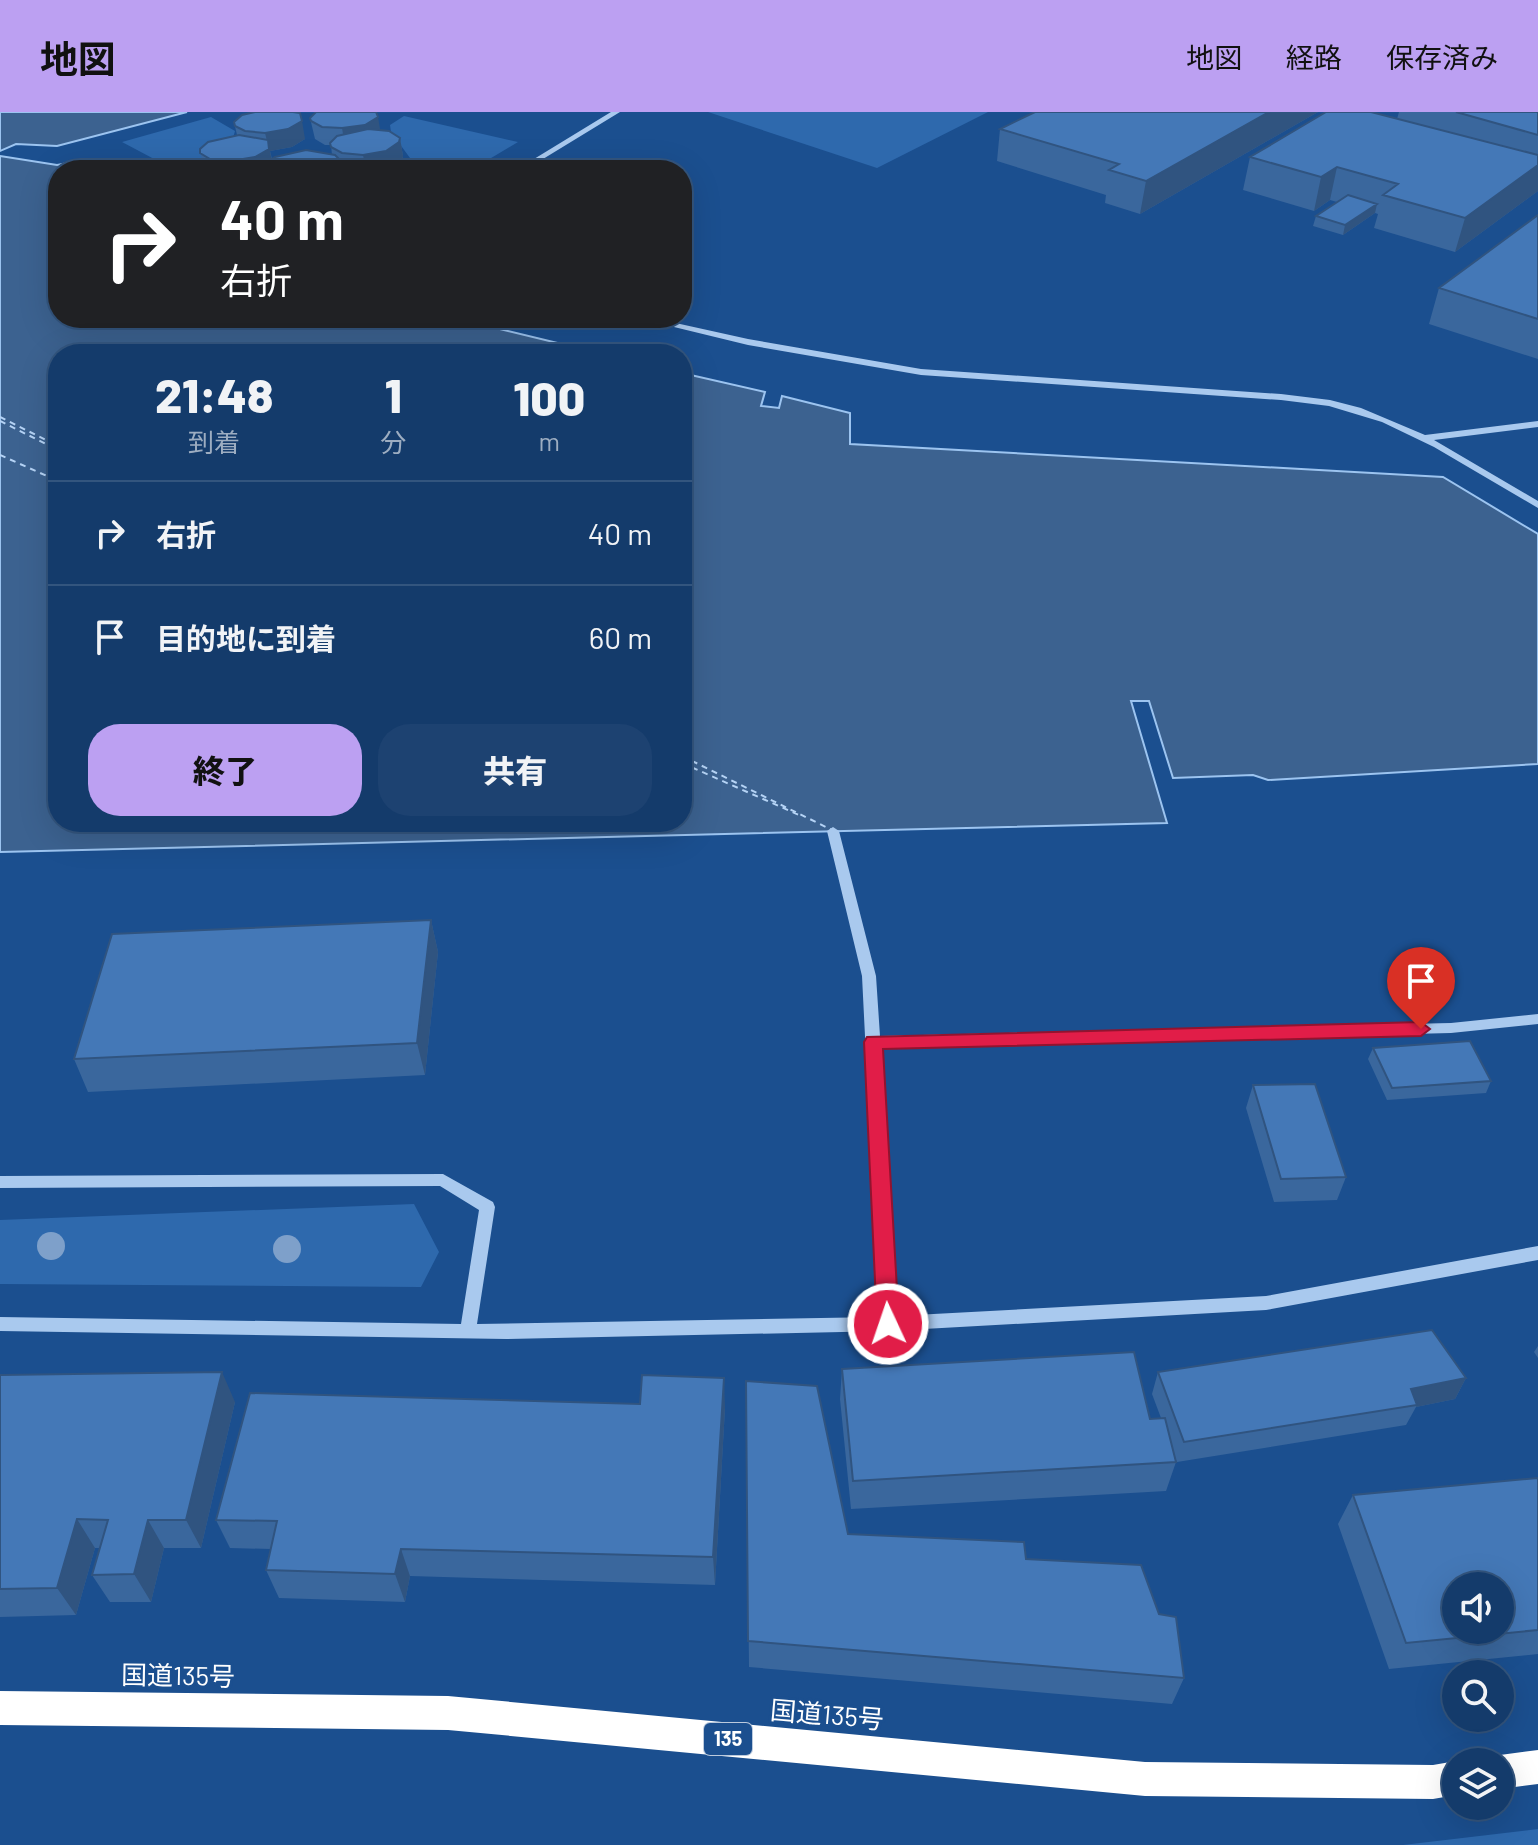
<!DOCTYPE html>
<html lang="ja">
<meta charset="utf-8">
<style>
body{margin:0;font-family:Barlow,"Noto Sans JP",sans-serif;background:#1d4271;color:#f1f3f6;height:100vh;display:flex;flex-direction:column;font-size:30px;white-space:nowrap}
*{box-sizing:border-box;margin:0}
p{font-size:26px;color:#9dadc1}
.icon{flex:none;width:44px;height:44px;fill:none;stroke:currentColor;stroke-width:2;stroke-linecap:round;stroke-linejoin:round}
.map{position:relative;flex:1;overflow:hidden}
.details{position:absolute;left:48px;top:232px;width:644px;height:488px;display:flex;flex-direction:column;background:#143b6b;border-radius:32px;box-shadow:0 8px 32px #0002,0 0 0 2px #33557e}
.details>*{flex:none}
.top-card{position:absolute;left:48px;top:48px;width:644px;height:168px;border-radius:32px;box-shadow:0 8px 32px #0002,0 0 0 2px #33557e;background:#202124;color:#fff;overflow:hidden}
.buttons{position:absolute;left:1442px;top:1460px;display:grid;gap:16px}
.buttons a{display:grid;place-items:center;width:72px;height:72px;border-radius:50%;background:#143b6b;box-shadow:0 8px 32px #0002,0 0 0 2px #33557e;font-size:40px}
.pin{position:absolute;display:grid;place-items:center;width:68px;height:68px;color:#fff;margin:-82px -34px;border-radius:50% 50% 50% 0;rotate:-45deg;box-shadow:0 0 8px #0007}
.pin .icon{rotate:45deg}
.me{position:absolute;width:88px;margin:-44px;rotate:357deg;stroke-linejoin:round;filter:drop-shadow(0 0 6px #0008)}
.turn{display:flex;align-items:center;gap:28px;height:168px;padding:0 40px;font-size:36px}
.turn .icon{width:104px;height:104px;stroke-width:2.5}
.turn b{display:block;font-size:56px;line-height:68px}
.eta{display:flex;justify-content:space-evenly;align-items:center;height:136px;text-align:center}
.eta b{font-size:48px;font-weight:800;line-height:56px}
.cta{display:flex;gap:16px;margin-top:auto;padding:16px 40px}
.cta a{flex:1;height:92px;border-radius:32px;background:#bca0f2;color:#111;font-size:32px;font-weight:800;line-height:92px;text-align:center}
.cta a+a{background:#1d4271;color:#f1f3f6}
ul{padding:0;list-style:none}
li{display:flex;align-items:center;gap:24px;height:104px;padding:0 40px;border-top:2px solid #33557e}
li div{flex:1}
li b{display:block;font-size:30px}
li em{font-style:normal}
header{display:flex;align-items:center;gap:48px;box-sizing:border-box;height:112px;padding:0 40px;background:#bca0f2;color:#111}
header strong{font-size:38px}
nav{display:flex;gap:44px;margin-inline-start:auto;font-size:28px}
.map>svg:first-child{display:block}
</style>
<header>
<strong>地図</strong>
<nav><a>地図</a><a>経路</a><a>保存済み</a></nav>
</header>
<div class="map">
<svg width="1538" height="1733" viewBox="0 0 1538 1733">
<rect width="100%" height="100%" fill="#1b4f8f"/>
<!-- green -->
<path fill="#2e69ad" d="M708,0H988L877,56Z
M404,4L518,30L471,58H395L410,46L391,20L390,13Z
M211,5L235,19L230,37L197,52L173,57L122,30Z
M414,1092L439,1140L421,1175L0,1172V1108Z
M1538,1717V1733H1403Z"/>
<!-- water -->
<path fill="#3c6290" stroke="#9cc4f0" stroke-width="2" d="M0,0H187L57,34L16,32L0,39Z
M0,44L57,53L73,50L86,58H58V206H454L603,242H58V710H682V261L765,280L761,294L779,296L782,284L850,301V332L1443,365L1538,422V652L1268,668L1253,663L1173,666L1149,589H1131L1167,711L0,740Z"/>
<g fill="none" stroke-linecap="round" stroke-linejoin="round">
<!-- ferry -->
<path stroke="#b5d3f5" stroke-width="2" stroke-dasharray="6 5" stroke-linecap="butt" d="M0,305L58,334
M0,309L58,338
M0,343L58,369
M682,644L832,718
M682,651L799,703"/>
<!-- minor -->
<path fill="#a9c9ee" fill-rule="evenodd" d="M611,0H620L525,58H516Z
M637,206H653L748,227L921,257L1281,282L1330,288L1361,296L1425,323L1538,309V315L1434,328L1538,389V396L1434,335L1382,310L1329,294L1281,288L921,263L748,233Z
M833,715L839,719L876,864L880,924L1451,911L1538,902V912L1451,921L881,935L896,1204L1266,1184L1538,1134V1148L1266,1198L888,1219L506,1227L0,1219V1205L461,1212L479,1098L440,1074L0,1076V1064L443,1062L493,1090L495,1095L477,1212L879,1205L862,864L827,719Z"/>
<!-- highway -->
<path fill="#fff" fill-rule="evenodd" d="M0,1579L448,1584L1145,1650L1433,1653L1456,1649L1459,1650H1456V1683L1433,1687L1145,1684L448,1618L0,1613Z
M1538,1638V1672L1500,1677V1650H1487L1488,1648L1500,1643Z"/>
</g>
<!-- trees -->
<g fill="#7ea0ca">
<circle cx="51" cy="1134" r="14"/>
<circle cx="287" cy="1137" r="14"/>
</g>
<!-- wall -->
<path fill="#3a679d" d="M1318,0L1140,102L1105,91L1106,83L997,49L1000,17Z
M1399,0H1538V79L1455,140L1374,116L1378,102L1375,101L1343,123L1313,114L1316,104L1337,90L1330,88L1314,99L1243,78L1250,45L1397,7Z
M310,6L380,18L400,26L403,44L402,49L389,57L383,58H343L340,56L341,58H204L200,37L237,23L234,10L305,27L292,35L270,39L272,47L332,43L331,33H325L315,27Z
M1538,103V247L1429,212L1439,176Z
M431,808L438,840L425,963L88,980L74,947Z
M1373,936L1491,969L1486,981L1387,988L1368,947Z
M1253,973L1346,1065L1337,1088L1274,1090L1246,996Z
M1538,1234V1246L1534,1240Z
M842,1257L1150,1307L1161,1306L1152,1282L1158,1260L1466,1266L1455,1287L1416,1295L1406,1313L1177,1350L1174,1343L1176,1350L1166,1379L851,1397L840,1287Z
M0,1263L235,1290L201,1436H164L151,1490H110L92,1463L100,1436H95L76,1503L0,1505Z
M746,1269L848,1422L1026,1447L1159,1502L1184,1566L1172,1592L749,1555Z
M725,1296L715,1473L410,1464L405,1490L279,1486L266,1458L271,1437L230,1436L216,1408Z
M1538,1366V1542L1389,1557L1338,1412L1353,1383Z"/>
<!-- shaded-wall -->
<path fill="#305480" d="M1269,0H1318L1140,102L1146,69Z
M378,5L381,23L345,34L342,16Z
M302,9L305,27L292,35L270,39L273,55L268,58H233L231,49L269,37L265,21Z
M400,26L403,44L402,49L389,57L366,58L363,43Z
M339,47L341,58H328Z
M1538,53V79L1455,140L1465,106Z
M1337,55L1330,88L1314,99L1321,65Z
M1377,92L1375,101L1343,123L1345,113Z
M431,808L438,840L425,963L417,931Z
M222,1260L235,1290L201,1436L186,1408Z
M724,1266L725,1296L715,1473L713,1445Z
M1466,1266L1455,1287L1416,1295L1417,1293L1411,1277Z
M77,1407L95,1436L76,1503L57,1476Z
M148,1408L164,1436L151,1490L134,1462Z
M401,1437L410,1464L405,1490L395,1462Z"/>
<!-- building -->
<path fill="#4478b7" stroke="#305480" stroke-width="2" fill-rule="evenodd" d="M255,0H293L300,1L302,9L288,17L265,21L245,19L235,14L234,10L242,3Z
M316,0H376L378,5L365,13L342,16L322,15L311,9L310,6Z
M1035,0H1269L1146,69L1109,58L1119,52L1000,17Z
M1326,0H1371L1538,43V53L1465,106L1383,83L1398,72L1337,55L1321,65L1250,45Z
M1456,0H1538V23Z
M368,17L389,19L400,26L399,30L386,39L363,43L342,41L331,35L330,31L337,24Z
M239,23L268,28L269,37L255,45L231,49L210,47L200,41V37L208,30Z
M306,38L335,43L339,47L337,52L328,58H270L267,57L269,49L275,45Z
M1348,83L1377,92L1345,113L1316,104Z
M1538,103V207L1439,176Z
M431,808L417,931L74,947L112,822Z
M1470,929L1491,969L1392,976L1373,936Z
M1315,972L1346,1065L1281,1067L1253,973Z
M1432,1218L1466,1266L1411,1277L1417,1293L1184,1330L1158,1260Z
M1134,1240L1150,1307L1165,1306L1176,1350L853,1369L842,1257Z
M222,1260L186,1408H148L134,1462L92,1463L108,1408L77,1407L57,1476L0,1477V1263Z
M642,1263L724,1266L713,1445L401,1437L395,1462L266,1458L277,1409L216,1408L250,1281L640,1292Z
M746,1269L817,1274L848,1422L1024,1430L1026,1447L1141,1453L1159,1502L1176,1505L1184,1566L748,1529Z
M1538,1366V1518L1406,1531L1353,1383ZM1456,1474H1500V1518H1456Z"/>
<!-- route -->
<path fill="#e11d48" stroke="#92132f" stroke-width="2" d="M1421,910L1430,917L1421,924L883,937L899,1212L896,1218L888,1221L880,1218L877,1212L864,930L867,925Z"/>
<g text-anchor="middle" stroke-width="6" stroke-linejoin="round" paint-order="stroke">
<!-- shield labels -->
<rect fill="#1b4f8f" stroke="#bbcadd" stroke-width="2" x="704" y="1611" width="48" height="32" rx="6"/>
<g font-size="20" font-weight="bold" fill="#fff">
<text x="728" y="1634">135</text>
</g>
<!-- near-street labels -->
<g font-size="26" fill="#fff" stroke="#1b4f8f">
<text transform="translate(178 1564) rotate(1)" y="9">国道135号</text>
<text transform="translate(827 1603) rotate(5)" y="9">国道135号</text>
</g>
</g>
</svg>
<div class="buttons">
<a><svg class="icon" aria-label="sound" viewBox="0 0 24 24"><path d="M4 9h4l5-4v14l-5-4H4zM17 9q2 3 0 6"/></svg></a>
<a><svg class="icon" aria-label="search" viewBox="0 0 24 24"><circle cx="10" cy="10" r="6"/><path d="M15 15l6 6"/></svg></a>
<a><svg class="icon" aria-label="layers" viewBox="0 0 24 24"><path d="M12 4l9 5-9 5-9-5zM3 14l9 5 9-5"/></svg></a>
</div>
<div class="pin" style="left:1421px;top:917px;background:#d93025"><svg class="icon" aria-label="arrive" viewBox="0 0 24 24"><path d="M6 21V4h12l-3 4 3 4H6"/></svg></div>
<svg class="me" style="left:888px;top:1212px" viewBox="-20 -20 40 40"><circle r="17" fill="#e11d48" stroke="#fff" stroke-width="3"/><path d="M0-11L8 9 0 5-8 9z" fill="#fff"/></svg>
<div class="top-card">
<div class="turn"><svg class="icon" aria-label="right" viewBox="0 0 24 24"><path d="M7 20v-9h11M14 6l5 5-5 5"/></svg><div><b>40 m</b>右折</div></div>
</div>
<section class="details">
<div class="eta">
<div><b>21:48</b><p>到着</p></div>
<div><b>1</b><p>分</p></div>
<div><b>100</b><p>m</p></div>
</div>
<ul>
<li><svg class="icon" aria-label="right" viewBox="0 0 24 24"><path d="M7 20v-9h11M14 6l5 5-5 5"/></svg><div><b>右折</b></div><em>40 m</em></li>
<li><svg class="icon" aria-label="arrive" viewBox="0 0 24 24"><path d="M6 21V4h12l-3 4 3 4H6"/></svg><div><b>目的地に到着</b></div><em>60 m</em></li>
</ul>
<div class="cta"><a>終了</a><a>共有</a></div>
</section>
</div>
